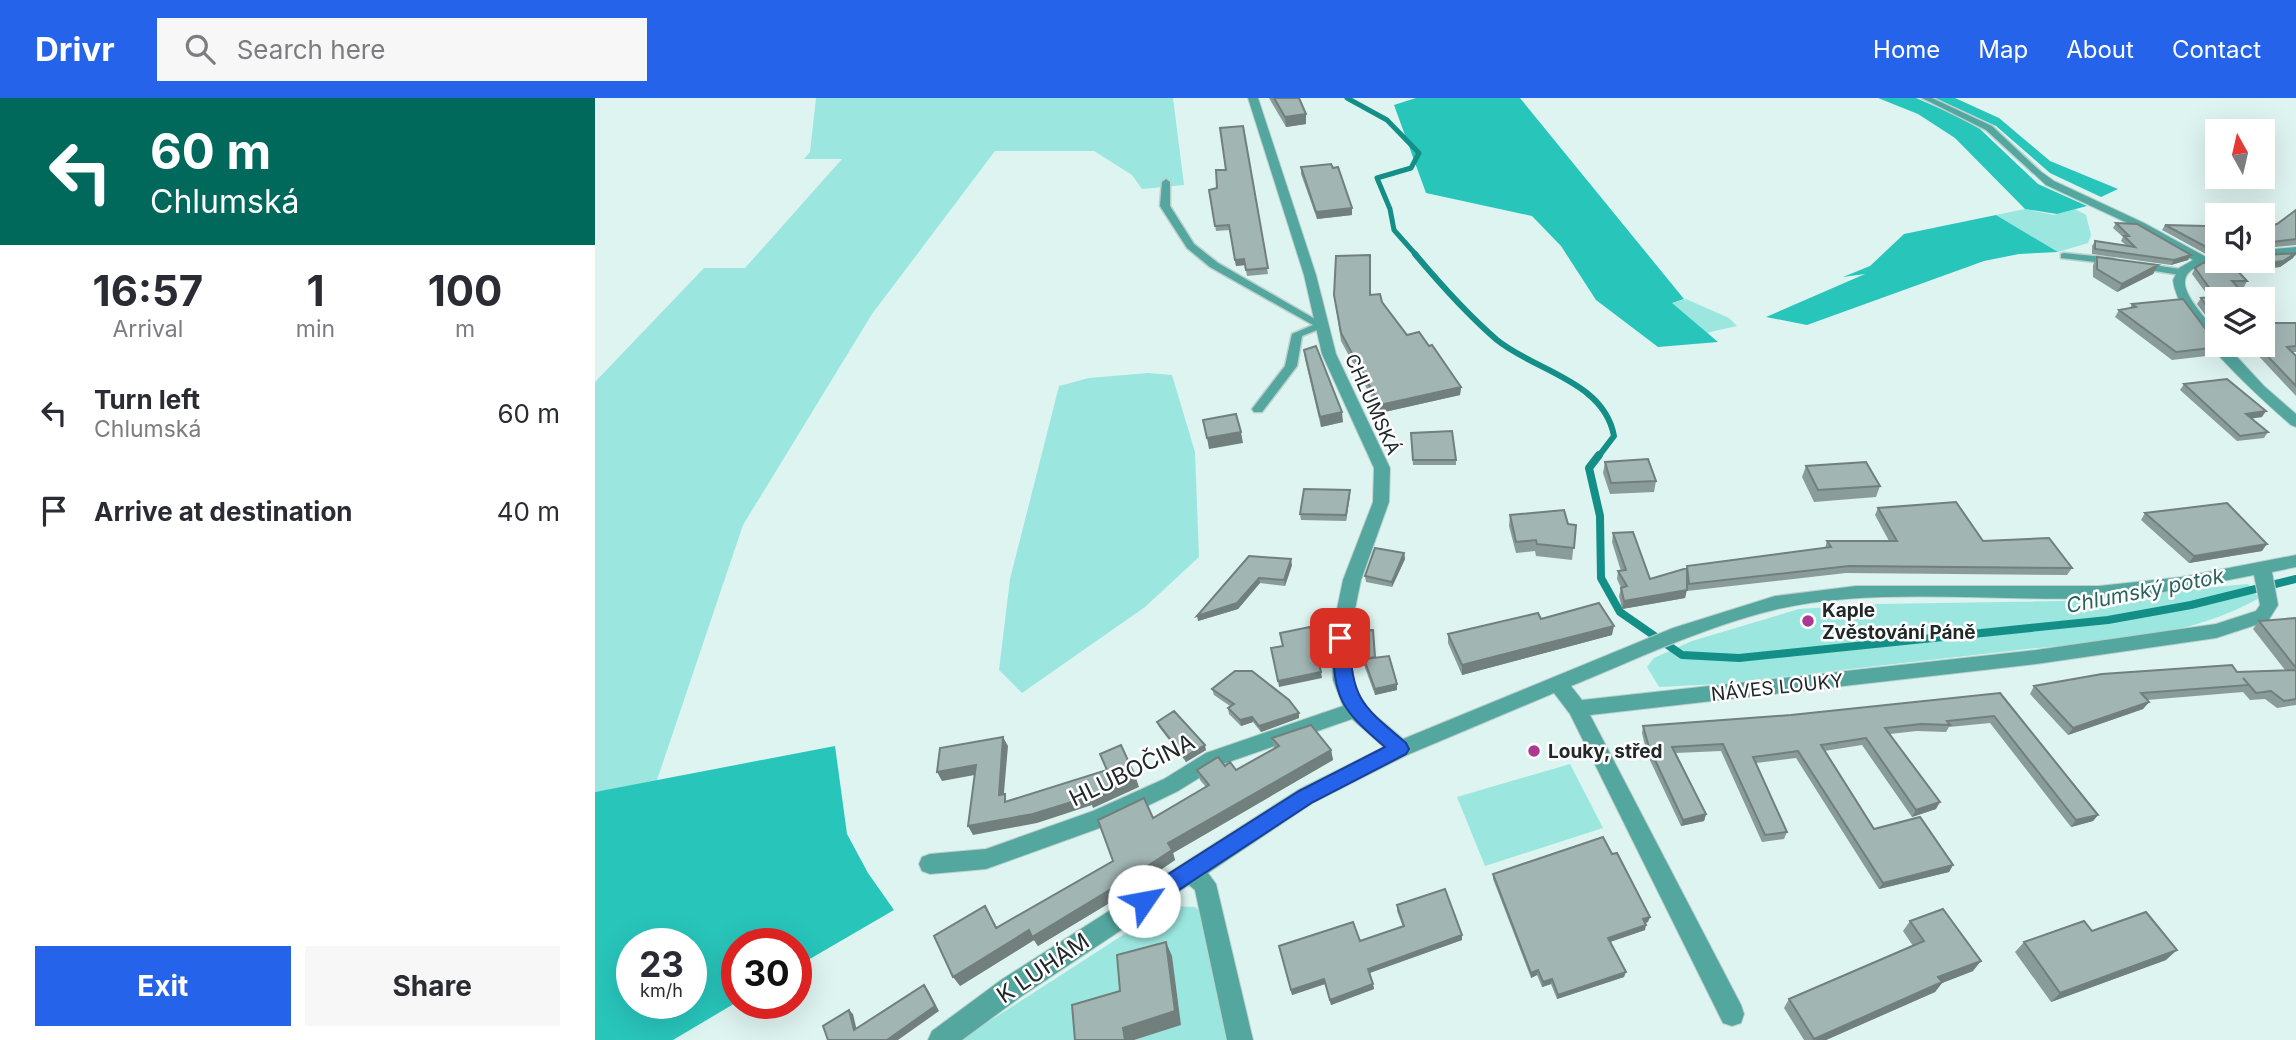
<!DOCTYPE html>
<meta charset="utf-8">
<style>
body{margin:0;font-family:Inter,sans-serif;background:#f7f7f7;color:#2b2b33;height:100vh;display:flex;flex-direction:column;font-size:26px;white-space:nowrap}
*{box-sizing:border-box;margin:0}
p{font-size:23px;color:#7c7c81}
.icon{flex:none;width:38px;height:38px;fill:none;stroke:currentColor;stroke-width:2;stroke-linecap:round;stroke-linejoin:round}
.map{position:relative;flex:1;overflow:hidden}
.sheet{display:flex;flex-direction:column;background:#fff;width:595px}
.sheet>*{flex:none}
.banner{background:#00695c;color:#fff;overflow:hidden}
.needle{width:46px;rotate:352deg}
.tools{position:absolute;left:1610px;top:21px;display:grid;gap:14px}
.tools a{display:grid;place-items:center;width:70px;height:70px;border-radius:0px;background:#fff;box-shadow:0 7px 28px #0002;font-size:35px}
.speed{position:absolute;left:21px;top:830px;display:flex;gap:14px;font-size:35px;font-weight:700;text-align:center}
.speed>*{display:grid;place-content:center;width:91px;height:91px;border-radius:50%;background:#fff;box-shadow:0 7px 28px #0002;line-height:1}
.speed small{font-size:18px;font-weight:400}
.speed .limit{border:10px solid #d22;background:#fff;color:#111}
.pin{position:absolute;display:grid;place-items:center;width:60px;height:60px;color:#fff;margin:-30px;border-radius:14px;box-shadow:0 4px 10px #0006}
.me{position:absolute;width:77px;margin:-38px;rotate:57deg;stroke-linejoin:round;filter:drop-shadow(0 0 5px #0008)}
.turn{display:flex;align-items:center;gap:24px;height:147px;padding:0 35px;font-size:32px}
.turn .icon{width:91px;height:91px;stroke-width:2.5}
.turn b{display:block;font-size:49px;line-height:60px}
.eta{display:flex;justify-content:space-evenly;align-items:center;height:119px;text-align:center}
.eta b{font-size:42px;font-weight:700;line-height:49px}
.action{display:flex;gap:14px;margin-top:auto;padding:14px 35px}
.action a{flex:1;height:80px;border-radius:0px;background:#2563eb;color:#fff;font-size:28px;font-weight:700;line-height:80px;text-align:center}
.action a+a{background:#f7f7f7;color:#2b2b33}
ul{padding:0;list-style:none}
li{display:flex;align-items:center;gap:21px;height:98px;padding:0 35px}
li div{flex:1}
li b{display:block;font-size:26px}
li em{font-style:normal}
header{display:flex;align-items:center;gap:42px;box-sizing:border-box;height:98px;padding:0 35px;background:#2563eb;color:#fff}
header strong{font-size:33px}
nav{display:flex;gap:38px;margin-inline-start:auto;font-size:24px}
.search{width:490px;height:63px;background:#f7f7f7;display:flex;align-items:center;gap:18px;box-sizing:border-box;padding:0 24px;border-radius:0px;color:#7c7c81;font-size:26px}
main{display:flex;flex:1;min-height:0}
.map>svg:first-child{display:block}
</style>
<header>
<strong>Drivr</strong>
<div class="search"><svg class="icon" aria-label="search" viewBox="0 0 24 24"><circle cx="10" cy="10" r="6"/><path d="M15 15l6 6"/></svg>Search here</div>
<nav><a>Home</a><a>Map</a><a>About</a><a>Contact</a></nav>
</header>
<main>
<section class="sheet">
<div class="banner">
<div class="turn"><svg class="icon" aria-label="left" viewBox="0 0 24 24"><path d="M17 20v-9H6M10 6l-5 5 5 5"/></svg><div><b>60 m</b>Chlumská</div></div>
</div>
<div class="eta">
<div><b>16:57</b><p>Arrival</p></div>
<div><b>1</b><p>min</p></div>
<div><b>100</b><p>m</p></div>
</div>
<ul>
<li><svg class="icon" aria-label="left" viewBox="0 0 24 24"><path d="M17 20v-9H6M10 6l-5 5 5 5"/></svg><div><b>Turn left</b><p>Chlumská</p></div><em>60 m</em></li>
<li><svg class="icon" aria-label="arrive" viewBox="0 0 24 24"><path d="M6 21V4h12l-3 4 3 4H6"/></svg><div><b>Arrive at destination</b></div><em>40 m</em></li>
</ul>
<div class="action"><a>Exit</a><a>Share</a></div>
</section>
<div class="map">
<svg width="1701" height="942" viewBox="0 0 1701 942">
<rect width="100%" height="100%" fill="#def4f1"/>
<!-- green -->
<path fill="#9be7df" d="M221,0H578L589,87L547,91L537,77L499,53H400L277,216L148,427L61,685L0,694V284L109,170H150L247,61H209L215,54Z
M1430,111L1459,117L1480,111L1491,117L1496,137L1493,145L1463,154L1401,117Z
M1091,201L1134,220L1142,228L1111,235L1076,205Z
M553,275L577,277L600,354L604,459L550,509L427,595L404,572L415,481L464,288L494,280Z
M1653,486L1664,500C1590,543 1498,543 1415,553C1318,564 1220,575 1123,586L1064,589L1052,569L1059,560L1097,543L1204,511L1283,506L1468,503Z
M975,666L1008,730L890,768L862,699Z
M573,808L600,809L610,817L634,942H365Z"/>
<!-- forest -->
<path fill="#28c5bb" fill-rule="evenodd" d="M821,0H925L1089,201L1077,205L1123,244L1063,249L1001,202L966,148L937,118L831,95L799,7Z
M1283,0H1321L1362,18L1385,31L1443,86L1492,108L1462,116L1430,111L1360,40L1323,16Z
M1340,0H1360L1404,20L1455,63L1523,91L1506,99L1455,75L1401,28Z
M1401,117L1463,154L1424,156L1389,163L1212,227L1171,219L1270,176L1248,179L1275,168L1309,136Z
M240,648L252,736L273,775L299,812L201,869V845H142V904L78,942H0V694ZM96,845V905H37V845Z"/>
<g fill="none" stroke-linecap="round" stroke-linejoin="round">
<!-- stream-far2 -->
<path stroke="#148f88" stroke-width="5" d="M752,0L792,22L824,55L816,70L782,80L795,111L799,132L822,158"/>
<!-- stream-far1 -->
<path stroke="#148f88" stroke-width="6" d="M820,156C846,187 872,216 902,242C940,273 1009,283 1019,338L1003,359"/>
<!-- stream -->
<path stroke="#148f88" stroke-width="8" d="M1004,357L994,370L1005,418L1006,480L1025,514L1087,557L1144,560L1513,522L1596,507L1701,481"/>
<defs>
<path id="lane" d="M1327,0H1337L1397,28L1445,73L1438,75L1391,32Z
M571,81L575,84V108L599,146L623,165L732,228L707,238L702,268L667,314H659L657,311L690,268L697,236L718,227L615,169L592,150L565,108L567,84Z
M1469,155L1518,160L1523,163L1518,166L1466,160V156Z
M1545,165L1585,171L1590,174L1585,177L1541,170L1540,168Z"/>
<path id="street" d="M653,0H663L721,177L741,256L795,370L794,404L766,482L754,540L758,582L768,607L808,641L1078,530L1180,498L1261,488H1504L1587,479L1701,457V469L1677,474L1683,507L1673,523L1621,540L1441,566L995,617L1146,907L1149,916L1146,925L1137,928L1128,925L975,616L959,595L812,657L719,704L613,775L621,786L658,942H632L600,792L594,787L424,900L367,942H333L337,933L406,882L703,692L789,649L757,621L625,667L583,693L513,727L391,771L335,776L327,773L324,766L327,759L335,756L391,751L498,713L569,681L611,655L748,608L738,582L736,540L748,482L778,404L779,370L727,256L709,177ZM1659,477L1665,507L1661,513L1621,526L1441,552L987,602L976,588C1042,561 1109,529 1179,512C1277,488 1401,504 1502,500C1555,499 1608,487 1659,477Z
M1441,70L1459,83L1549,125L1611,159L1622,157V163L1626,164C1619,165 1611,166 1604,168C1567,183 1614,219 1621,236C1623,238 1622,244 1622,247H1631L1669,288L1701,316V329L1696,327C1662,297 1583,227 1578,182L1584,170L1598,162L1541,129L1451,87L1436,73Z
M1701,149V157L1668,160V152Z"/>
</defs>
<!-- lane casing -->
<use href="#lane" stroke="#bccfcd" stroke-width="3"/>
<!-- street casing -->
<use href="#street" stroke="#bccfcd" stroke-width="2"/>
<!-- lane -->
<use href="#lane" fill="#53a79f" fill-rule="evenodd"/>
<!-- street -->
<use href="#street" fill="#53a79f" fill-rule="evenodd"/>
</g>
<!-- wall -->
<path fill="#8a9c9a" d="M674,0H704L711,26L691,29Z
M648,28L673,176L652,178L650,167L641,168L635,132L621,133L614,92L622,90Z
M706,69L757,110V117L722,121L706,76Z
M1701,112V147L1670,150L1672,157L1701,154L1698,160L1685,169L1644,173L1652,183L1649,189H1642L1622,201V233L1602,206L1606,200L1614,199L1597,176L1600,170L1668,163V130L1682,126Z
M1521,125L1596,157L1593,162L1576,167L1497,156V148L1500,143L1531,147L1526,143L1528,139L1518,130Z
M1570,127L1619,137L1622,136V155L1611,156L1567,132Z
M1502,159L1563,167L1558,176L1522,194L1498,179V167Z
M739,197H776L787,204L812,237L866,289L865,297L785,315L746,243Z
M1537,206L1624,249L1620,257L1577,262L1520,219L1524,212L1535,210Z
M1675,225H1701V254H1697L1701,258V298L1658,252L1641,254L1634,247H1668Z
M709,252L748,324L726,329L710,261Z
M1589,286L1667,319L1656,320L1673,334L1669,340L1642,343L1585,292Z
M816,335L861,362V367H818Z
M1010,364L1061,383L1059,394L1015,396L1008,375Z
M1211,368L1285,388L1281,399L1219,404L1207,379Z
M755,397L751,423L706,422L705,416Z
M1283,410L1477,470L1472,477L1251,475L1092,493V489L1090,500L1027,511L1024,498L1026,490L1022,481L1023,473H1026L1017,444L1018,435L1055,481L1230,450L1232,443H1294L1280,417Z
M1550,415L1667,453L1594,465L1546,422Z
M915,417L981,427L977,462L941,458L940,453L921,455L914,428Z
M809,455L810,461L797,489L771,484L770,478Z
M654,458L697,467L690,488L665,485L643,511L603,523Z
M1701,520V607L1682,610L1670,601L1655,602L1648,594L1552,602L1554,604L1548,611L1473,637L1435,596L1439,588L1690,572L1658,531L1664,523Z
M946,521L1017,537L867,577L853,545V536Z
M756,533L802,592L780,597L769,567L759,569Z
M617,591L704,615V620L666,634L658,624L646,628L634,616L633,610L635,608L619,597Z
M1405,595L1503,717L1498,723L1476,729L1395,625L1354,629L1351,634L1322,633L1295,636L1341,711L1317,719L1267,647L1229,653L1279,731L1358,767L1354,774L1284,791L1201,660L1161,665L1192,734L1189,741L1167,744L1126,653L1081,655L1111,716L1109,723L1086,728L1052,656L1047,635L1048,628L1196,617Z
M562,624L611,652L591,664L564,629Z
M677,640L736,652L738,662L578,755L580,762L558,777L529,791L531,795L443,848L439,842L365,888L390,808L402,829L518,763L558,720L611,689L605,682L602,672L630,668L641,672L679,650Z
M898,776L1053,824L1050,825V832L1015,844L1029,879L962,901L956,886L947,889L942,877L936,880L898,781Z
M802,807L867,842L775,875L779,891L736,907L730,886L697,897L684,848L765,843L808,829L802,813Z
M1315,823L1378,873L1347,885L1340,894L1231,942H1209L1189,910L1194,901L1318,848L1308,833Z
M1429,844L1571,862L1456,904L1420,854Z"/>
<!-- shaded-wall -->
<path fill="#717f7d" d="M711,16V26L691,29L690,19Z
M757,110V117L722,121L721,114Z
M1701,155L1698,160L1685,169L1636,174L1639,169Z
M1596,157L1593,162L1576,167L1579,162Z
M649,161L650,167L641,168L640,162Z
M1563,167L1558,176L1522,194L1527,186Z
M866,289L865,297L785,315V307Z
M1671,313L1667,319L1648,322L1651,316Z
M747,314L748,324L726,329L725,319Z
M646,334L648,345L614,351L612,340Z
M755,392V397L751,423V417Z
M1672,446L1667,453L1594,465L1599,458Z
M809,455L810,461L797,489V484Z
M696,461L697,467L690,488L689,482Z
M664,480L665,485L643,511L603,523L602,518Z
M1092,492L1090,500L1027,511L1029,503Z
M1019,528L1017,537L867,577V567Z
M769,561V567L759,569V563Z
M726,574L727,580L684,589L683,583Z
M802,586V592L780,597V591Z
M1554,604L1548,611L1473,637L1478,630Z
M704,615V620L666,634L664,628Z
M657,619L658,624L646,628L645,622Z
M408,639L413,648L408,706L404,697Z
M610,647L611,652L591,664L589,659Z
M736,652L738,662L578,755L580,762L558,777L529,791L525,781L573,745Z
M381,667L385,676L347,683L342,674Z
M541,680L544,689L498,710L497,707L442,725L378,737L373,728Z
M1345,704L1341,711L1317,719L1321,712Z
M1111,716L1109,723L1086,728L1088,722Z
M1503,717L1498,723L1476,729L1481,722Z
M1358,767L1354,774L1284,791L1288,785Z
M526,785L531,795L443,848L439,842L365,888L358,879L434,832Z
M1055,819L1053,824L1047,826L1048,821Z
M1051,827L1050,832L1012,845L1013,840Z
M867,837V842L774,875L773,871Z
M571,844L577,858L586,927L539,942H530L528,930Z
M1582,852L1571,862L1456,904L1465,895Z
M1386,863L1378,873L1347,885L1340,894L1231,942H1219L1343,879Z
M943,872L942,877L936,880V875Z
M1031,874L1029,879L962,901L963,897Z
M729,881L730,886L697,897L696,892Z
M957,881L956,886L947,889L948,884Z
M778,886L779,891L736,907L735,902Z
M329,887L333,892L344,913L303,942H292Z
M254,912L258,916L263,937L259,932Z"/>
<!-- building -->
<path fill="#a1b5b3" stroke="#717f7d" stroke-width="2" d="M679,0H704L711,16L690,19Z
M648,28L673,170L651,172L649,161L640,162L634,127L620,128L614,92L622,90L621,72H631L625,30Z
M736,66L738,70L743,69L757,110L721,114L706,69Z
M1701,112V141L1669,145L1672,157L1701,155L1688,163L1639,169L1652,183H1637L1654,201H1622V223L1606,200L1621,199L1600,170L1608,165L1622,162L1668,163V130L1682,126Z
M1521,125L1542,126L1596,157L1579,162L1500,151V143L1540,149L1529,138H1534Z
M1570,127L1611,128L1619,137L1622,136V150L1615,151Z
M775,157V197L785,196L787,204L812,237L824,234L834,248L837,247L866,289L785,307L746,235L739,197L741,158Z
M1502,159L1563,167L1527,186L1502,171Z
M1588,201L1624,249L1581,254L1524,212L1541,209L1537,206Z
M1668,216L1675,225H1701V248L1692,249L1701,258V288L1662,247H1668Z
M721,248L747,314L725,319L709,252Z
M1632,281L1671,313L1651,316L1673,334L1645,338L1589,286Z
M641,316L646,334L612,340L608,322Z
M857,333L861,362H818L816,335Z
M1053,361L1061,383L1016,385L1010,364Z
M1271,364L1285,388L1223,392L1211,368Z
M709,391L755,392L751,417L705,416Z
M1361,404L1388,443L1454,440L1477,470L1254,468L1094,486L1092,468L1236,449L1232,443H1302L1283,410Z
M1632,405L1672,446L1599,458L1550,415Z
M969,412L973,426L981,427L979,450L942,446L941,442L921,444L915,417Z
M1038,434L1055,481L1092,470V492L1029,503L1026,490L1032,488L1023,473L1031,472L1018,435Z
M780,450L809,455L797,484L770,478Z
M654,458L696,461L689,482L664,480L642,505L602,518Z
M1004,505L1019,528L867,567L853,536L943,515L946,521Z
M1701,520V570L1664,523Z
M715,529L726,574L683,583L676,550L688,548L685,535Z
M778,532L780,559L770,561L794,558L802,586L780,591L769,561L759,563L756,533Z
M1637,567L1642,574L1701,572V601L1689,603L1676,593L1661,595L1648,580L1654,587L1546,595L1554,604L1478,630L1439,588L1507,576Z
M640,573H657L694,602L704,615L664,628L657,619L645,622L633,610L639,606L617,591Z
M1405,595L1503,717L1481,722L1399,618L1352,623L1355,627L1326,626L1290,630L1345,704L1321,712L1271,640L1226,647L1279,731L1325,719L1358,767L1288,785L1203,653L1158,659L1192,734L1170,737L1128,646L1077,649L1111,716L1088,722L1054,649L1048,628L1196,617Z
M579,613L610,647L589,659L562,624Z
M716,627L736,652L573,745L577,752L554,767L525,781L526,785L437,839L434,832L358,879L339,838L390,808L401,830L518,763L503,722L549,700L558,720L614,687L602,672L623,659L630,668L635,664L641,672L684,648L677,640Z
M408,639L404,697L410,696V704L512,672L505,656L526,647L541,680L495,701L493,699L438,716L373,728L381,667L342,674L345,650Z
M1008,739L1017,756L1022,755L1055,819L1048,821L1051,827L1013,840L1031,874L963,897L957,881L948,884L943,872L936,875L898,776Z
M850,791L867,837L773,871L778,886L735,902L729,881L696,892L684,848L758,824L765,843L809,828L802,807Z
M1348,811L1386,863L1343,879L1347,884L1219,941L1194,901L1329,843L1315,823Z
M1551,814L1582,852L1465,895L1429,844L1489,823L1497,833Z
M571,844L580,913L528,930L530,942H480L477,907L525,893L522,857Z
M329,887L340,908L292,942H233L228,928L254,912L259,932Z"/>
<!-- route -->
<path fill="#2563eb" stroke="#184099" stroke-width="2" d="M745,534L754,540C758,603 765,606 811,645L814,651L811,656L718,704L556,810L549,813L542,810L538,803L542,796L704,693L790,649C744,609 740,603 737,540Z"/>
<!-- markers -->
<g fill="#ab3892" stroke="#fff" stroke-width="2.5">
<circle cx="1213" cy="523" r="7"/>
<circle cx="939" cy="653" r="7"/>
</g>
<g text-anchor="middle" stroke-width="5" stroke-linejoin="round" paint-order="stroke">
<!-- street labels -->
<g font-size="19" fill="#212928" stroke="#fff">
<text transform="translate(778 306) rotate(66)" y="7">CHLUMSKÁ</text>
<text transform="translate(1182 589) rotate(-6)" y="7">NÁVES LOUKY</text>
</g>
<!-- poi labels -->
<g font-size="19" font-weight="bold" fill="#212928" stroke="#fff" text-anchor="start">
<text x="1227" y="519">Kaple<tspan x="1227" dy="22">Zvěstování Páně</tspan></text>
<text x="953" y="660">Louky, střed</text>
</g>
<!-- water labels -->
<g font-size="21" font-style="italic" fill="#28635e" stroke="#fff">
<text transform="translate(1550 493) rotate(-11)" y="7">Chlumský potok</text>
</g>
<!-- near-street labels -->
<g font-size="23" fill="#212928" stroke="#fff">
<text transform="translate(537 672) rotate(-26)" y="8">HLUBOČINA</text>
<text transform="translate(448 870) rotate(-34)" y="8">K LUHÁM</text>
</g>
</g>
</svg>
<div class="tools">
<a><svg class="needle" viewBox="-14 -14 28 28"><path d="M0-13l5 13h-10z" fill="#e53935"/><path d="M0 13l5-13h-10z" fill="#7c7c81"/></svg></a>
<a><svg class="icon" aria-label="sound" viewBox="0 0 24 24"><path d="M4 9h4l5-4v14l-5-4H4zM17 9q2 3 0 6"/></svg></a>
<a><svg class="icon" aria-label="layers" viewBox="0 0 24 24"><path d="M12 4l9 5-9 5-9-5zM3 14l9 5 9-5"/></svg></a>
</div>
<div class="speed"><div>23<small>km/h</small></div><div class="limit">30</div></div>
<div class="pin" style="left:745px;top:540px;background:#d93025"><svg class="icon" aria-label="arrive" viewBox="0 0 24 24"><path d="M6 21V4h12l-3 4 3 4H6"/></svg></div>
<svg class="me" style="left:549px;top:803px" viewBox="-20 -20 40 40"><circle r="19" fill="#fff"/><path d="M0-13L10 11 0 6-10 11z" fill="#2563eb"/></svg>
</div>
</main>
